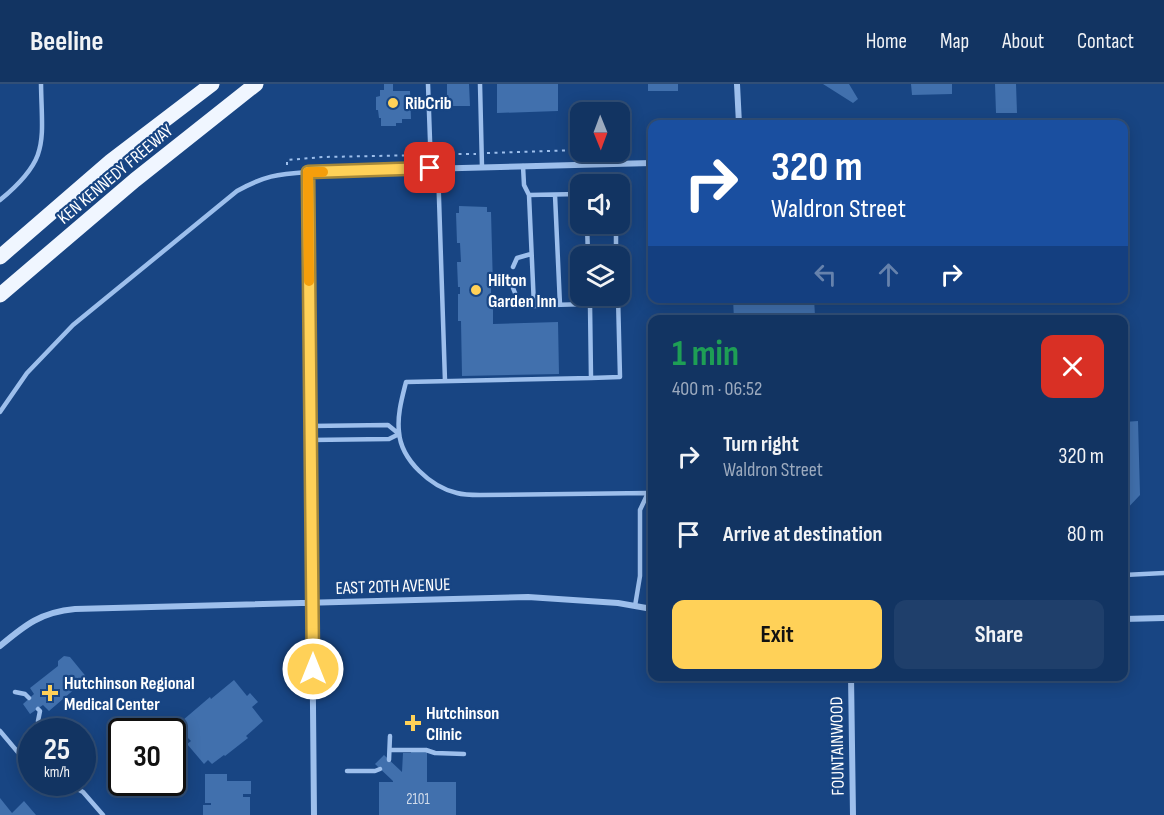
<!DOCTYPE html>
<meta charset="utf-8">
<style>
body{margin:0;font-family:"Sofia Sans Condensed",sans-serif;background:#1f3f6b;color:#f1f3f6;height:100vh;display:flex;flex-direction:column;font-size:22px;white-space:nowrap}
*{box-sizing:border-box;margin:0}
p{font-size:20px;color:#9caabe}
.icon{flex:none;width:33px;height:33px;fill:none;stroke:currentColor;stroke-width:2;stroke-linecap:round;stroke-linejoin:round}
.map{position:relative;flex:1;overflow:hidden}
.side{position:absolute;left:648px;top:231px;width:480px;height:366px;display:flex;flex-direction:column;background:#123462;border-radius:12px;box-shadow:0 3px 15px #0003,0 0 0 2px #314f77}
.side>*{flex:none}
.top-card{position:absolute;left:648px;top:36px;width:480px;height:183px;border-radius:12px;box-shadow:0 3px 15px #0003,0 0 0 2px #314f77;background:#1a4fa0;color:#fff;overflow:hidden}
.needle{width:39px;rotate:179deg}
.fabs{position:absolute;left:570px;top:18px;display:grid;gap:12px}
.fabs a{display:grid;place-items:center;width:60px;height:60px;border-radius:12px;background:#123462;box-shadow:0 3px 15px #0003,0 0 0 2px #314f77;font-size:30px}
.speed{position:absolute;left:18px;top:634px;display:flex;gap:12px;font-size:30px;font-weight:700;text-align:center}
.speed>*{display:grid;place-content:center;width:78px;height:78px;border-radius:50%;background:#123462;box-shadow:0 3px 15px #0003,0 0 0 2px #314f77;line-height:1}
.speed small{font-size:15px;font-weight:400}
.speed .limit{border:3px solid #111;border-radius:9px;background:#fff;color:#111}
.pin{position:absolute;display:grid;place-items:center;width:51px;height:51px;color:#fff;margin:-26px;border-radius:12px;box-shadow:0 3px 9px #0006}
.me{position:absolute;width:66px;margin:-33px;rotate:0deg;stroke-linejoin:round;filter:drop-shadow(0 0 4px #0008)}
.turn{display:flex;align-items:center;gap:21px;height:126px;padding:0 24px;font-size:27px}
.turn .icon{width:78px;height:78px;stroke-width:2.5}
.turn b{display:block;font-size:42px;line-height:51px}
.lanes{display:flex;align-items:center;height:57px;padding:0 24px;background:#0003;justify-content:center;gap:30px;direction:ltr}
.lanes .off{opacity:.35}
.round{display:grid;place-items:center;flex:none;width:63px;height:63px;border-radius:12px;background:#1f3f6b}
.headline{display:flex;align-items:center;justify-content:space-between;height:102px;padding:0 24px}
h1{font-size:36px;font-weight:700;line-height:45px;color:#1e9e55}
.cta{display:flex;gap:12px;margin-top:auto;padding:12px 24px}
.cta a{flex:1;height:69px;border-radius:12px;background:#ffd158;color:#111;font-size:24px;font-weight:700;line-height:69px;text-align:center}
.cta a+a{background:#1f3f6b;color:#f1f3f6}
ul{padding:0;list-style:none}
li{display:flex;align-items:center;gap:18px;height:78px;padding:0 24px}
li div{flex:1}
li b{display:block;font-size:22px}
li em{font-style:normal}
header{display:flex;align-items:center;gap:36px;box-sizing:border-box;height:84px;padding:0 30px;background:#123462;border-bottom:2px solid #314f77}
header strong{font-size:28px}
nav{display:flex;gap:33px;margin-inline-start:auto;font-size:21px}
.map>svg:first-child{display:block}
</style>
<header>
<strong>Beeline</strong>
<nav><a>Home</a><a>Map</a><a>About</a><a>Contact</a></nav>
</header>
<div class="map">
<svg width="1164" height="731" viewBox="0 0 1164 731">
<rect width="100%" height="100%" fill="#184583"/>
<!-- building -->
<path fill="#4170ad" d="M384,0H393V7H410L411,35H402V39H396V42H381V34H379L378,26H376V13L380,12V6H384Z
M447,0H469L470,22H447Z
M497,0H558V27L497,29Z
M648,0H678V7H648Z
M823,0H849L858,15L853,19Z
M911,0H952V10L912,11Z
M995,0H1016L1017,29H996Z
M459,122L487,123V128H491L493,203H491V209H493V240L558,238L559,290L462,292L461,237H458V210H460V203H458L457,178H461L460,159H457L456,129H459Z
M733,214H814L815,232H823V236H734Z
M1138,337L1140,411L1124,428V338Z
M64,572L70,573L88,595L87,600L82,604L77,603L49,627L43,621L30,630L23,620L34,610L30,604L58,582V577Z
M234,596L247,612L250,609L258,618L252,623L263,637L246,652L248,654L225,672L224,671L212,680L208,676L204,680L187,660L191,657L176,642L210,613L211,615Z
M411,667L427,668V698H456V731H379V698H393V697L375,680L384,671L402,688L403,669H411Z
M205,690H227V697H251V710H243V713H250V731H203V721H211V719H205Z
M0,714L12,729L24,717L36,731H0Z"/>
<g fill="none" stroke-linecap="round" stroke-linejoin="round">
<!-- path -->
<path stroke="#9dbfec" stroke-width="2" stroke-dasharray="3 4.5" stroke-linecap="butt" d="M487,69L580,66
M436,70H476
M287,81V76L323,73L425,71"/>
<!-- service -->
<path stroke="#9dbfec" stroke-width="4.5" d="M428,0L431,84
M480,0L482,83
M523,82L524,101L529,111L534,222H540
M438,84L445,297
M529,111L580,110
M555,111L560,221
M0,116C50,75 42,59 41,0
M587,140L588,172
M616,140V172
M513,183L517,174L531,170
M512,194L513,204L519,219L534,222
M551,221L590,220L591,294L406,298C402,314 397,331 399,348C401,376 431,403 457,409C464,411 472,411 480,411L648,409
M591,294L620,293L618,212
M0,328L27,289L73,241L237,107C264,92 277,90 308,88
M310,356L389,355L399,350L388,341L310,342
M1124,491L1164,489
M635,522L640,492V426L648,409L652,421
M651,524L652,507
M15,608L25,610L29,614
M38,637L40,627L38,625
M0,647L32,685
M391,666H426L435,669L464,670
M389,676L390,652
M347,687H375L380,685
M66,699L83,708L103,731"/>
<!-- minor -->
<path stroke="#9dbfec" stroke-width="6" d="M737,0L739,40
M1124,535L1164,534
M0,562C25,541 41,528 75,525L528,513L618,519L652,525
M851,592L853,731
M314,731L308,88L652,79"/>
<!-- trunk -->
<path stroke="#f0f6ff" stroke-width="15" d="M0,173L111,77L212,0
M0,211L135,96L256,0"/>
</g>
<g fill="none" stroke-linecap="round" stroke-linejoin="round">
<defs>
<path id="route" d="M313,585L308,88L430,84"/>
</defs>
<!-- route casing -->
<use href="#route" stroke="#a68839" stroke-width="15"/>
<!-- route -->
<use href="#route" stroke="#ffd158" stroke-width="10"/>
<!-- slow -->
<path stroke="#f59e0b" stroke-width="10" d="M309,197L308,88H323"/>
</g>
<!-- markers -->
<g fill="#ffd158" stroke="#184583" stroke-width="2">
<circle cx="393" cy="19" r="6"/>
<circle cx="476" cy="206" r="6"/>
<path d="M47 600h6v6h6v6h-6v6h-6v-6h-6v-6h6z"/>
<path d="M410 630h6v6h6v6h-6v6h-6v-6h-6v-6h6z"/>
</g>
<g text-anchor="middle" stroke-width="4.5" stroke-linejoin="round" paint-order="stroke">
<!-- number labels -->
<g font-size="15" fill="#d0dbea">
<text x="418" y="720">2101</text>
</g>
<!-- poi labels -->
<g font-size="18" font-weight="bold" fill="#fff" stroke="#184583" text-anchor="start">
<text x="405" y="25">RibCrib</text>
<text x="488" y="202">Hilton<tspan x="488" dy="21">Garden Inn</tspan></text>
<text x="64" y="605">Hutchinson Regional<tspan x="64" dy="21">Medical Center</tspan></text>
<text x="426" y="635">Hutchinson<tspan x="426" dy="21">Clinic</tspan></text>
</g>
<!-- street labels -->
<g font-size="18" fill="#fff" stroke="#184583">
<text transform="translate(115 90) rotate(-40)" y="6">KEN KENNEDY FREEWAY</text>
<text transform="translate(393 502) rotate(-2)" y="6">EAST 20TH AVENUE</text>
<text transform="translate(837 662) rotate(-91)" y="6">FOUNTAINWOOD</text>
</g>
</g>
</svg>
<div class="fabs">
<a><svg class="needle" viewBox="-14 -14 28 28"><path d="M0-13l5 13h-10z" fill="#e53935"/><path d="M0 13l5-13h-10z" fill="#9caabe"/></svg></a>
<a><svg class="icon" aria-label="sound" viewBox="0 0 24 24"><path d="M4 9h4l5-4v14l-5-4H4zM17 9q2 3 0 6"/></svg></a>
<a><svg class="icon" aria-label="layers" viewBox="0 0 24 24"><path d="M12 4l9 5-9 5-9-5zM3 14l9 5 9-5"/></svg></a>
</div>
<div class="speed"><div>25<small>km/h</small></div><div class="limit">30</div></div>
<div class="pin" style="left:430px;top:84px;background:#d93025"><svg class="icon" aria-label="arrive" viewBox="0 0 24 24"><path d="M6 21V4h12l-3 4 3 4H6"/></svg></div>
<svg class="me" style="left:313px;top:585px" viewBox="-20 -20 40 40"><circle r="17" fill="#ffd158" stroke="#fff" stroke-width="3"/><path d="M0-11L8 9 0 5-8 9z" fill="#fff"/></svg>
<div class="top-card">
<div class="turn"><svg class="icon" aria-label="right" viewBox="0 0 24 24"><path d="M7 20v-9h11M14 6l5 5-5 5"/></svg><div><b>320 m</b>Waldron Street</div></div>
<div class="lanes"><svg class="icon off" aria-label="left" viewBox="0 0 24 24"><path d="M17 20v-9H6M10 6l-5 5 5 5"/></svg><svg class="icon off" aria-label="ahead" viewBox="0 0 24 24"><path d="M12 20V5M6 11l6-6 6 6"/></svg><svg class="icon" aria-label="right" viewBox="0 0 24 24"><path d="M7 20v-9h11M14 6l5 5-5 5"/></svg></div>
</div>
<section class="side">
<div class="headline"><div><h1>1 min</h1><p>400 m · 06:52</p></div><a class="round" style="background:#d93025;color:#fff"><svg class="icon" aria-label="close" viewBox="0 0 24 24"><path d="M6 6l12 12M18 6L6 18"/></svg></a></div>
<ul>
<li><svg class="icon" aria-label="right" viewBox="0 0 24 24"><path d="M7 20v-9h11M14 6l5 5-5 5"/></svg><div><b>Turn right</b><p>Waldron Street</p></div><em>320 m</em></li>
<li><svg class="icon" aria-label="arrive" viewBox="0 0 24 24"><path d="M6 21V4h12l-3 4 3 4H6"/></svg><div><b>Arrive at destination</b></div><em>80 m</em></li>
</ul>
<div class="cta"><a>Exit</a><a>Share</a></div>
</section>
</div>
